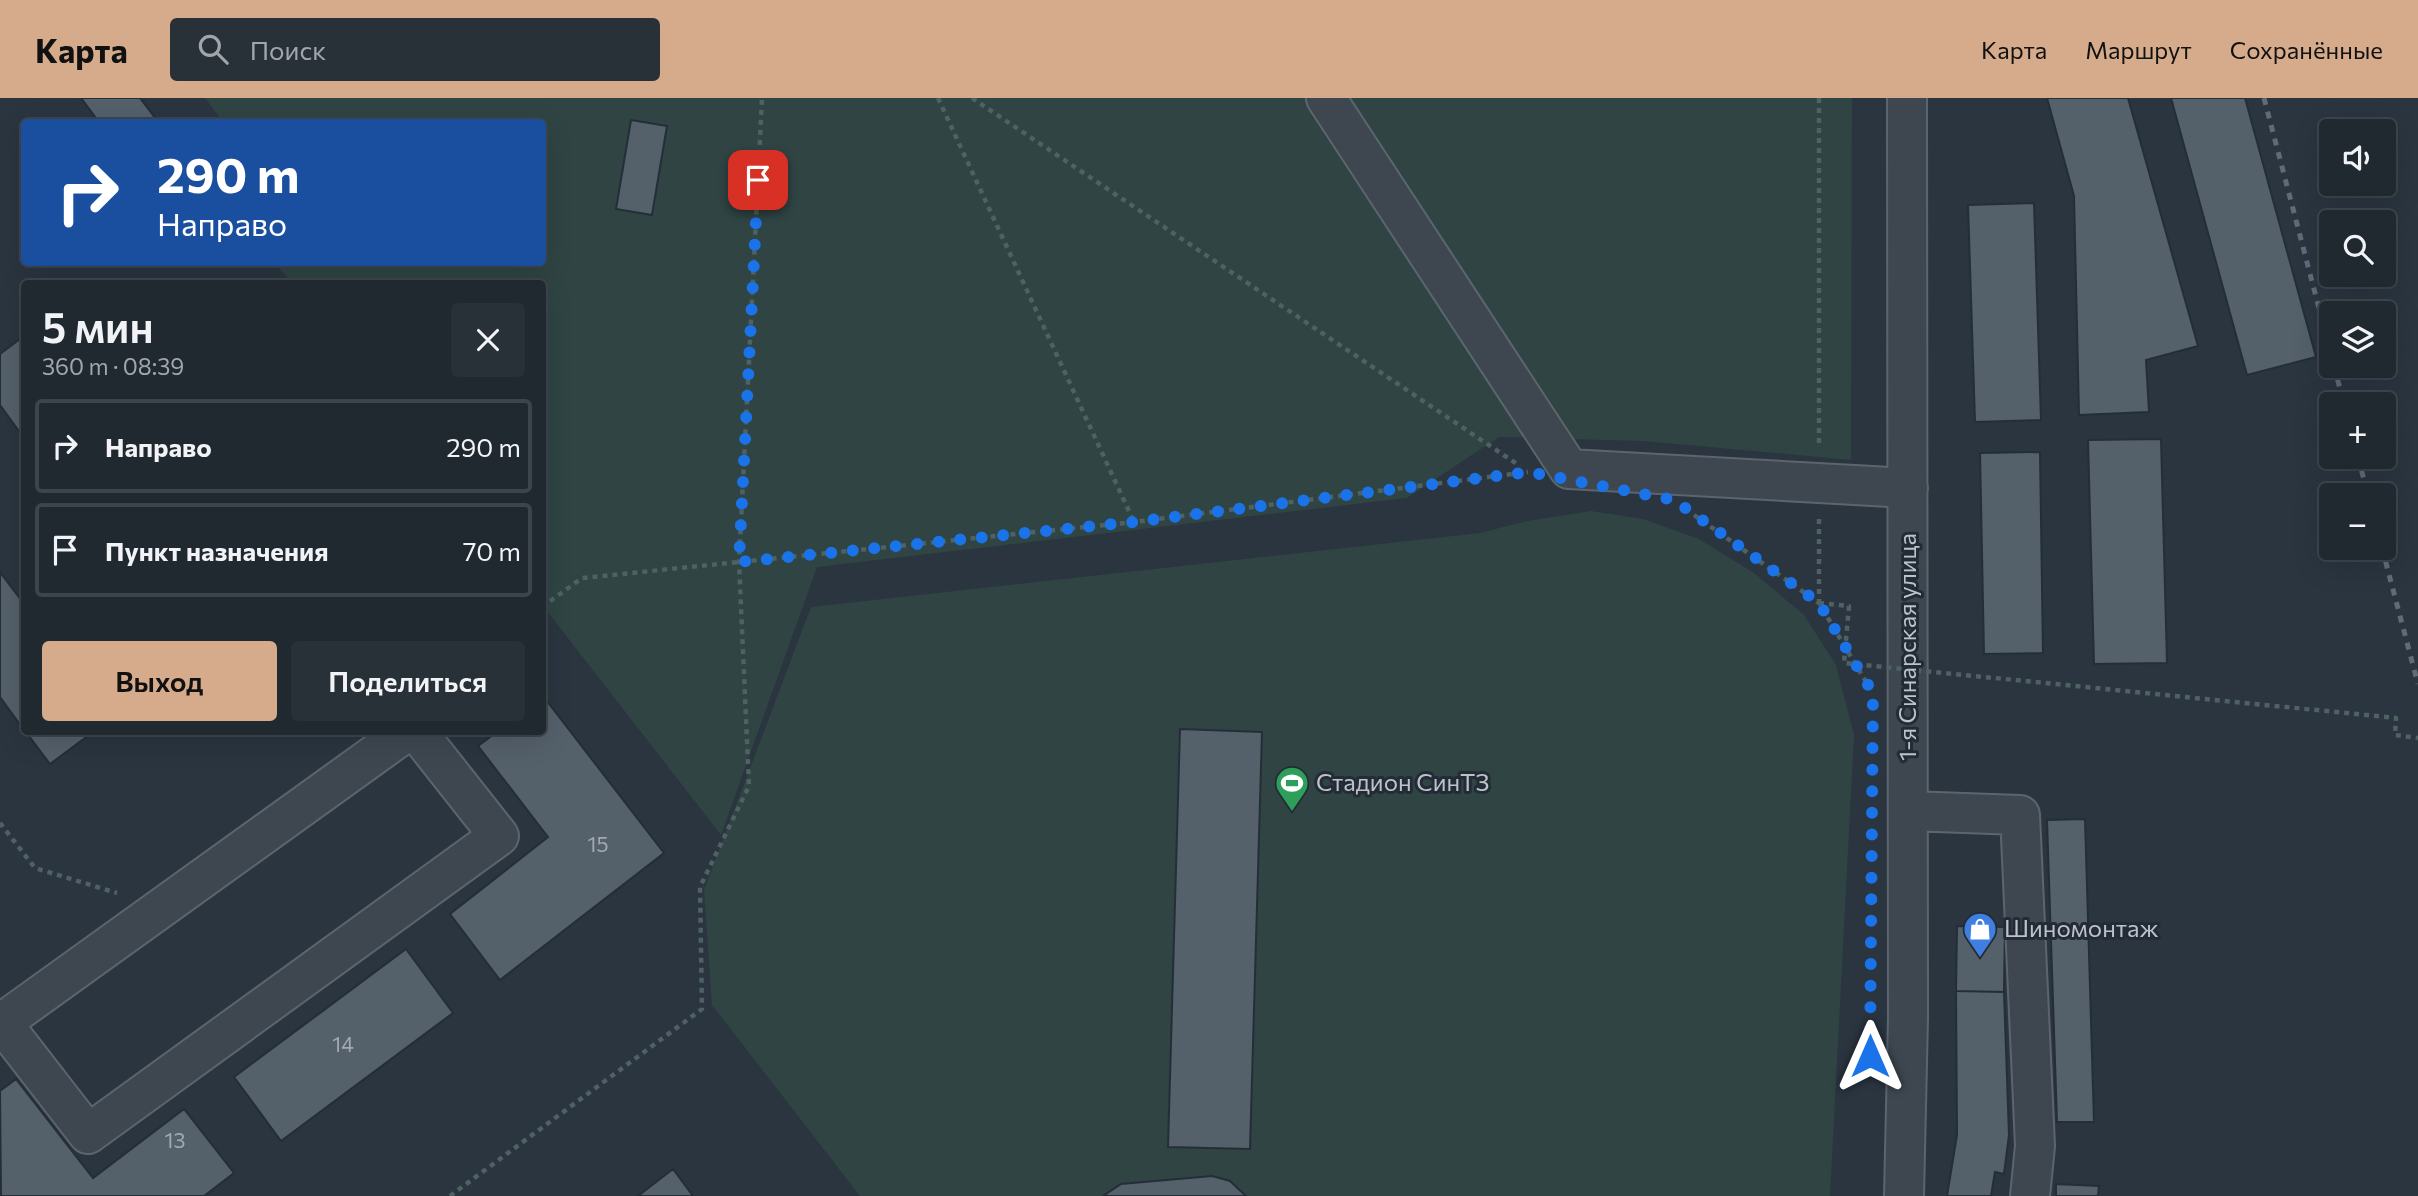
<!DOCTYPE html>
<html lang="ru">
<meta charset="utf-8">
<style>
body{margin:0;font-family:Commissioner,sans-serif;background:#283038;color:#f1f3f6;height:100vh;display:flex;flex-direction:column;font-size:26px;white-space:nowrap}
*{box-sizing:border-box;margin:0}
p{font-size:23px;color:#a2a6ab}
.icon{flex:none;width:38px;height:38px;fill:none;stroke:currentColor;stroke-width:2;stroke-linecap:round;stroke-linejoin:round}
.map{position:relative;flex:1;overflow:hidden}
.sheet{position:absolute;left:21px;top:182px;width:525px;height:455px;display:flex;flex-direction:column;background:#202830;border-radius:7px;box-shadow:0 7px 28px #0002,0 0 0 2px #3d444c}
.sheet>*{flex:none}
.top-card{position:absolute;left:21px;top:21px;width:525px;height:147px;border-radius:7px;box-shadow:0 7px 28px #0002,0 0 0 2px #3d444c;background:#1a4fa0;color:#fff;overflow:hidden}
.buttons{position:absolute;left:2319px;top:21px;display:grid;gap:14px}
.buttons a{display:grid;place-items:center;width:77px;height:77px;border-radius:7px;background:#202830;box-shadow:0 7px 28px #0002,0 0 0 2px #3d444c;font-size:35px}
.pin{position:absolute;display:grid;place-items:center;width:60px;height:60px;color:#fff;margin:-30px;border-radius:14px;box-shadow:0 4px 10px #0006}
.me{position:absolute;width:77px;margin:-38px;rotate:0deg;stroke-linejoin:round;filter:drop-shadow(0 0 5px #0008)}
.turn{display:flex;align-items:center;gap:24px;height:147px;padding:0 21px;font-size:32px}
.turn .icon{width:91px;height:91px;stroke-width:2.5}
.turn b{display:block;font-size:49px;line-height:60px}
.round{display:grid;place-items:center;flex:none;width:74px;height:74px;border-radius:7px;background:#283038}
.summary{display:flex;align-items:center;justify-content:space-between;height:119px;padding:0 21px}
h1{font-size:42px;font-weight:600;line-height:52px}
.cta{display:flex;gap:14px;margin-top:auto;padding:14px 21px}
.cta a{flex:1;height:80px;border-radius:7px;background:#d6ab8b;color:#111;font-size:28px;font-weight:600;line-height:80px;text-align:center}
.cta a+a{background:#283038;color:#f1f3f6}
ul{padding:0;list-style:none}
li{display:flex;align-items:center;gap:21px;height:94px;margin:0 14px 10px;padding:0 7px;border:4px solid #3d444c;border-radius:7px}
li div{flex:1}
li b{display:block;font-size:26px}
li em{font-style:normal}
header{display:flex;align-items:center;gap:42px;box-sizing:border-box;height:98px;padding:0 35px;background:#d6ab8b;color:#111}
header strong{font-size:33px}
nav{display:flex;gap:38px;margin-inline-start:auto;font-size:24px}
.search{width:490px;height:63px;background:#283038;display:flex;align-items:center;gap:18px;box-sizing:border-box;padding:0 24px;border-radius:7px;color:#a2a6ab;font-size:26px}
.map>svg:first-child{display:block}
</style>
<header>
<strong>Карта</strong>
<div class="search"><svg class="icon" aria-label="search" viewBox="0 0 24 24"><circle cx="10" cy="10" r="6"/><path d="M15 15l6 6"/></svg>Поиск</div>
<nav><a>Карта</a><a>Маршрут</a><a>Сохранённые</a></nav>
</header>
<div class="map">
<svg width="2418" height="1098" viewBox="0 0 2418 1098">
<rect width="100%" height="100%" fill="#2a3540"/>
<!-- green -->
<path fill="#2f4443" d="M205,0H1852L1851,362L1643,343L1499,339L1407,400L817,469L721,737L543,508L542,186L292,185L275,165L542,164V24H223Z
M1591,413L1643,421L1699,441L1754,475L1804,517L1836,567L1854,637L1830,1098H860L712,907L704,792L811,509L1480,435L1527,423Z"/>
<!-- building -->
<path fill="#54606a" stroke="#252e38" stroke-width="2" d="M81,0H140L158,24H99Z
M2047,0H2128L2198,248L2146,262L2149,314L2079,317L2074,98Z
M2171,0H2245L2316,259L2247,277Z
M631,22L667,28L652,117L616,111Z
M2034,105L2041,322L1975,324L1968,107Z
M24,238V340L0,307V256Z
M2161,341L2167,565L2094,566L2088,342Z
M2040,354L2043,555L1984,556L1980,355Z
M0,474L24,506V632L0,599Z
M543,598L664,755L500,882L450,816L548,739L478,648L497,634H542Z
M1180,631L1262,634L1250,1051L1168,1049Z
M26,634H93L50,666Z
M2085,721L2094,1024H2057L2047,722Z
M1957,828L2005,829L2004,894L1956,893Z
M406,851L453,915L281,1043L234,979Z
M1956,893L2004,894L2009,1037L2004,1076L1995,1074L1991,1098H1947L1957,1037Z
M16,981L93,1080L184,1011L234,1075L204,1098H1L0,993Z
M673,1071L693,1098H638Z
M1212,1078L1230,1083L1246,1098H1103L1121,1086Z
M2056,1086L2099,1088L2098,1098H2056Z"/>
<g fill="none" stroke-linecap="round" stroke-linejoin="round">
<defs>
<path id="minor" d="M1326,0L1569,371L1908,390
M1908,713L2020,717L2035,1048L2030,1098
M2,925L88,1036L499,738L417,634
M0,926L406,634
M1904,1098L1908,920L1907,0"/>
</defs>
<!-- minor casing -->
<use href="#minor" stroke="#5c656e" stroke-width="42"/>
<!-- path -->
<path stroke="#4f6162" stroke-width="4.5" stroke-dasharray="5 5" stroke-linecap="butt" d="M938,0L1134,424
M972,0L1520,368
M1819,0V349
M1694,417L1819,505L1869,589
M1819,421V505
M542,509L582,480L1134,424L1528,374
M0,725L35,770L117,795
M450,1098L702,911L700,789L749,688L739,464L762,0"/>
<!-- minor -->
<use href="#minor" stroke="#3e4750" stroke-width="38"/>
<!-- rail -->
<path stroke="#616b77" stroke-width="5" stroke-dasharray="7 7" stroke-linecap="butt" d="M2264,0L2331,256
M2334,268L2344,306
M2358,359L2368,397
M2382,450L2418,586"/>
<!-- path-bridge -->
<path stroke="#4f6162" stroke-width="4.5" stroke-dasharray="5 5" stroke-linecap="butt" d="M1819,505L1849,508L1844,565L2396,620L2395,637L2418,640"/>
</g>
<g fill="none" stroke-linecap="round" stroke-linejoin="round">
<!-- route -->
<path stroke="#1a73e8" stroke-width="12" stroke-dasharray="0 21.6" d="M758,82L739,464L1134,424L1529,374L1674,402L1819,505L1873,595L1870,958"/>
</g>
<!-- icons -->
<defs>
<symbol id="stadium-pin" viewBox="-11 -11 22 30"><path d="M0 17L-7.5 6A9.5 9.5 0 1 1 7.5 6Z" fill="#2e9e5b" stroke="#232c36"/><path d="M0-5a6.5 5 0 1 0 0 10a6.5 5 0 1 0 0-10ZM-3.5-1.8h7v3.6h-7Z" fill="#fff"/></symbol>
<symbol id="shop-pin" viewBox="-11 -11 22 30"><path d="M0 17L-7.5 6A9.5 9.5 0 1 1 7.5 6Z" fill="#3f7fe0" stroke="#232c36"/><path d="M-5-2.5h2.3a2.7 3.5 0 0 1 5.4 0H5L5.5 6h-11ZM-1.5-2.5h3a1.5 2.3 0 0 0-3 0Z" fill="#fff"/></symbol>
</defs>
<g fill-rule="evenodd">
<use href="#stadium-pin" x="1273" y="666" width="38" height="52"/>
<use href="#shop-pin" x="1961" y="812" width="38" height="52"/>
</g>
<g text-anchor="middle" stroke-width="6" stroke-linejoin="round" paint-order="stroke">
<!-- number labels -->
<g font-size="21" fill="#a1aab2">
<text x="598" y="754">15</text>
<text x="343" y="954">14</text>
<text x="175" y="1050">13</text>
</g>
<!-- street labels -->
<g font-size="24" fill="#bbc2ca" stroke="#232c36">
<text transform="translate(1908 549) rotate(-90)" y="8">1-я Синарская улица</text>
</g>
<!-- poi labels -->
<g font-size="24" fill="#bbc2ca" stroke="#232c36" text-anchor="start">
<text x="1316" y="693">Стадион СинТЗ</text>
<text x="2004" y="839">Шиномонтаж</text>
</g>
</g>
</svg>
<div class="buttons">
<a><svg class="icon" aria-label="sound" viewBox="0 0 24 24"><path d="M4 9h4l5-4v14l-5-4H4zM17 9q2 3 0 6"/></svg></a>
<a><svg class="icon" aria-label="search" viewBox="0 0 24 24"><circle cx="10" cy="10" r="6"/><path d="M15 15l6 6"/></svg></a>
<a><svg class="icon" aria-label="layers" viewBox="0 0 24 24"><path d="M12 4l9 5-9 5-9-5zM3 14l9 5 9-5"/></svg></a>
<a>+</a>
<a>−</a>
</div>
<div class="pin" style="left:758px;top:82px;background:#d93025"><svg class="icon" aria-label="arrive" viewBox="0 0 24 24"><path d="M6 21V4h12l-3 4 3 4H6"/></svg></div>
<svg class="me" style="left:1870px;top:958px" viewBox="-20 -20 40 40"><path d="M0-17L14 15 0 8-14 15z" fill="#1a73e8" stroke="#fff" stroke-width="4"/></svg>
<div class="top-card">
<div class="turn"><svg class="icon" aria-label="right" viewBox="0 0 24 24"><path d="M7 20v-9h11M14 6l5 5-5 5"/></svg><div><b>290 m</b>Направо</div></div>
</div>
<section class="sheet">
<div class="summary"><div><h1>5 мин</h1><p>360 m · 08:39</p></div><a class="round"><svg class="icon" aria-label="close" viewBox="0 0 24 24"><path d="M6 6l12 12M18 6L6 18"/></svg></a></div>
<ul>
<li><svg class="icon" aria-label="right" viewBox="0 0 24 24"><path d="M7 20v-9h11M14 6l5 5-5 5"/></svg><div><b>Направо</b></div><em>290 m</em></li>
<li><svg class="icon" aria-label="arrive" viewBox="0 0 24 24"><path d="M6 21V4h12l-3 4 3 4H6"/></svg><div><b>Пункт назначения</b></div><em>70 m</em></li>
</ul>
<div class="cta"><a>Выход</a><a>Поделиться</a></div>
</section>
</div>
